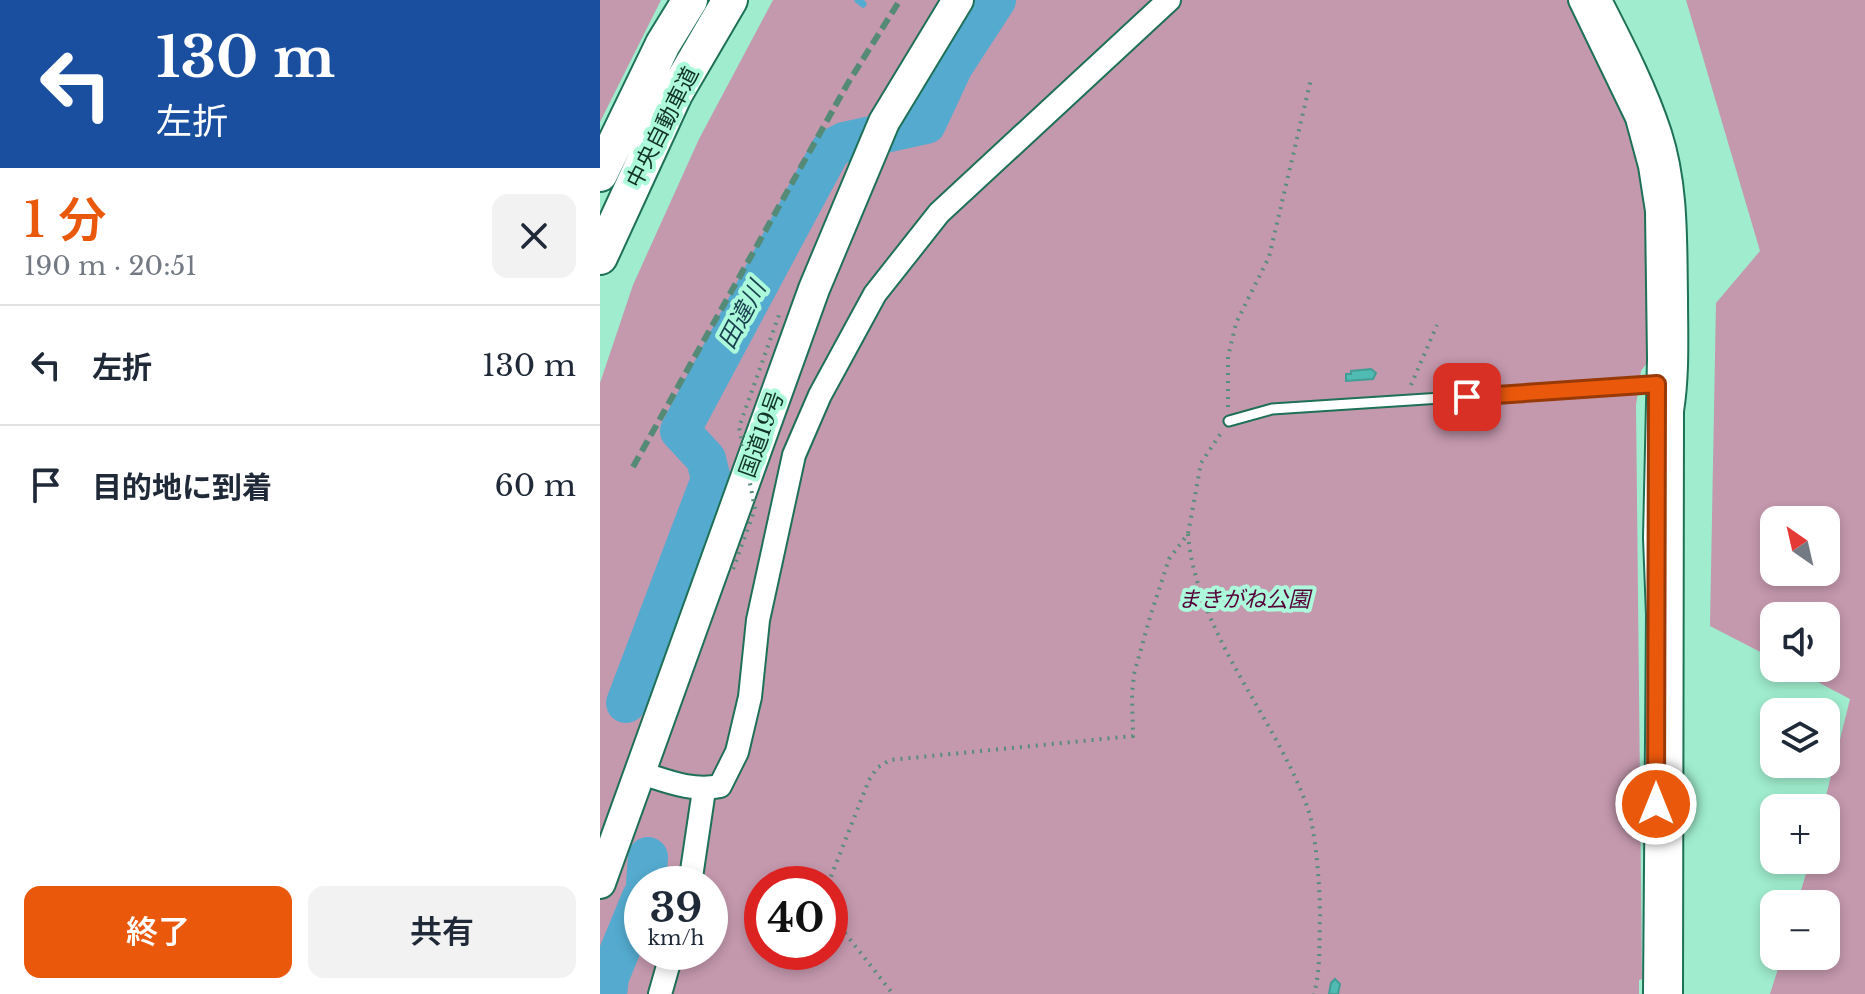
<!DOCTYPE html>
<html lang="ja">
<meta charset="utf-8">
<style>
body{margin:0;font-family:"Libre Baskerville","Noto Sans JP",serif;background:#f2f2f3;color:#1f2937;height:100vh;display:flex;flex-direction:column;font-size:30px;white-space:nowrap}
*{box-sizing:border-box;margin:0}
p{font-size:26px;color:#747a83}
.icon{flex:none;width:44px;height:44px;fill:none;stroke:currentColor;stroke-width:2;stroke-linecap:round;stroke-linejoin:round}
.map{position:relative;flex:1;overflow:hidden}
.details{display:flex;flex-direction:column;background:#fff;width:600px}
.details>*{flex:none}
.top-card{background:#1a4fa0;color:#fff;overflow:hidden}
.needle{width:52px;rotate:326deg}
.buttons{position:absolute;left:1160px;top:506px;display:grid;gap:16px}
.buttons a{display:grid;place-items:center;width:80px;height:80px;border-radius:16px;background:#fff;box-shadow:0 4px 12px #0003;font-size:40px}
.speed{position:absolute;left:24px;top:866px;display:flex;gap:16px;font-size:40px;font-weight:700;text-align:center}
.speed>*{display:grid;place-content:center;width:104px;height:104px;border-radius:50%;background:#fff;box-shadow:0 4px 12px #0003;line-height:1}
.speed small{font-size:20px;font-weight:400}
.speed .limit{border:12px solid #d22;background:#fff;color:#111}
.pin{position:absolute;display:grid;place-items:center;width:68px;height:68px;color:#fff;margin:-34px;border-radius:16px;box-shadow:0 4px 12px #0006}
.me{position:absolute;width:88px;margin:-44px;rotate:0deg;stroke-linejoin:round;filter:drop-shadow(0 0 6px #0008)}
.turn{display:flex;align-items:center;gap:28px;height:168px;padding:0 24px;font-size:36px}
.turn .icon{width:104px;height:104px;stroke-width:2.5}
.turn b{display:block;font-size:56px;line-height:68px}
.round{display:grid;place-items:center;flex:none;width:84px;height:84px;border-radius:16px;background:#f2f2f3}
.summary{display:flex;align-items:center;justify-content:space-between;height:136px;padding:0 24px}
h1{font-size:48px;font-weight:600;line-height:60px;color:#ea580c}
.action{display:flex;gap:16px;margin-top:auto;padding:16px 24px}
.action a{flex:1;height:92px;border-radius:16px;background:#ea580c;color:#fff;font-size:32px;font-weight:600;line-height:92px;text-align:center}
.action a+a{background:#f2f2f3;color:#1f2937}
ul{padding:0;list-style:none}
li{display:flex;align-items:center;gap:24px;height:120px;padding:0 24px;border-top:2px solid #e0e1e3}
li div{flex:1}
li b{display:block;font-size:30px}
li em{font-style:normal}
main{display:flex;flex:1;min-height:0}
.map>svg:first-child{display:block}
</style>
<main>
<section class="details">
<div class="top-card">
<div class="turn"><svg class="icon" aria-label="left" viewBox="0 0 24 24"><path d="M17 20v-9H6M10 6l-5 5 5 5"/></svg><div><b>130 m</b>左折</div></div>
</div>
<div class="summary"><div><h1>1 分</h1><p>190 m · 20:51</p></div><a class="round"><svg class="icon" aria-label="close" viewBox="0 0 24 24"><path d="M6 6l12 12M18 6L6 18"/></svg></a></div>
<ul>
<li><svg class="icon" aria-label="left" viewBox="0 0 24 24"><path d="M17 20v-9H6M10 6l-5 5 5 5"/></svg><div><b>左折</b></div><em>130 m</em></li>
<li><svg class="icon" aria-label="arrive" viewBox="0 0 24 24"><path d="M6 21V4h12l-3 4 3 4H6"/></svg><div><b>目的地に到着</b></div><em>60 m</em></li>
</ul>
<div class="action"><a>終了</a><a>共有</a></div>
</section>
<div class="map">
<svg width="1265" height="994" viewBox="0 0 1265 994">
<rect width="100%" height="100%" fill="#9fecce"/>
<!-- green -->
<path fill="#c498ad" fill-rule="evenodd" d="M0,0H61L0,122Z
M173,0H971L1021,97L1045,177L1051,357L1041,371L1036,405L1042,979L1039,980V994H0V383L33,285L99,139ZM42,884H110V952H42ZM162,884H230V952H162Z
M1086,0H1265V994H1170L1182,956H1226V904H1197L1210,860H1226V808H1223L1250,699L1191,668H1226V616H1174V659L1110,626L1116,303L1160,251ZM1226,520V572H1174V520Z"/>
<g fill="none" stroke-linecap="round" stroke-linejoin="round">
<!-- stream -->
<path stroke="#54abcf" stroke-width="7" d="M258,0L263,4"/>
<!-- river -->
<path stroke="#54abcf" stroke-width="40" d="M26,703L111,479L106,459L80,431L231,149L244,142L326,124L353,66L396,0
M46,884L48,857
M7,994L9,977L42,897"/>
</g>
<!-- building -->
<path fill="#50bbb2" stroke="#419d96" stroke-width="2" d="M771,369L776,373L773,379L746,381V374H751V371Z
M735,979L740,984L738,994H729L731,983Z"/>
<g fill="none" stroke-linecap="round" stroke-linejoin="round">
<defs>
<path id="service" d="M629,421L672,409L1059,384"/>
<path id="tertiary" d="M980,0L1037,118L1050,166L1057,211L1059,359L1055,538L1058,615L1055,994
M1000,0C1022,43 1045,87 1060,133C1077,186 1075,241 1076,296C1076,335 1078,373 1072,411L1071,994
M41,773C67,781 92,792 120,786L137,752L150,697L158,620L194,455L220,395L275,294L339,213L569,0
M90,884L104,790
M60,994L72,952"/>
<path id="trunk" d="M0,883L214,289L284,122L358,0"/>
<path id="motorway" d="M0,174L63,44L90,0
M0,257L75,94L130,0"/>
</defs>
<!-- service casing -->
<use href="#service" stroke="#1e7057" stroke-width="13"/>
<!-- tertiary casing -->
<use href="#tertiary" stroke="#1e7057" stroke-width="26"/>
<!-- trunk casing -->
<use href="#trunk" stroke="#1e7057" stroke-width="34"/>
<!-- motorway casing -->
<use href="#motorway" stroke="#1e7057" stroke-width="38"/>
<!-- path -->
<path stroke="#578e79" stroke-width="4" stroke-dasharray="2 6" stroke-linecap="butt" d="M811,385L837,325
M628,407V357L636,323L669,257L711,79
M588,534C597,635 673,713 707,806C716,830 720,889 720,915C719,942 721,968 714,994
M228,884L269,780L277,768L290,760L533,736L532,694L534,674L550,617L569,559L588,534L601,463L621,433
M230,914L293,994"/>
<!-- service -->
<use href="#service" stroke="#fff" stroke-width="9"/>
<!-- tertiary -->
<use href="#tertiary" stroke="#fff" stroke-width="22"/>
<!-- trunk -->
<use href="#trunk" stroke="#fff" stroke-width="30"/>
<!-- motorway -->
<use href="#motorway" stroke="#fff" stroke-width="34"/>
<!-- rail -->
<path stroke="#548a76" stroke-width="6" stroke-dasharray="12 6" stroke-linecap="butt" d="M33,467L248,83L300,0"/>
<!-- path-bridge -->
<path stroke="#578e79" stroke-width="4" stroke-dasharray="2 6" stroke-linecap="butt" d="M133,569L155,509L139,427L179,315"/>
</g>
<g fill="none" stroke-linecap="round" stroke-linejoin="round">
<defs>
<path id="route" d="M867,397L1057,384L1056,804"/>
</defs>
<!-- route casing -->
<use href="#route" stroke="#983908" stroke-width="20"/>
<!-- route -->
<use href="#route" stroke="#ea580c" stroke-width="14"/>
</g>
<g text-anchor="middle" stroke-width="8" stroke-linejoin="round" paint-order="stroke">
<!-- street labels -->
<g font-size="22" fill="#123328" stroke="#acfadb">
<text transform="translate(62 127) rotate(-63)" y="8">中央自動車道</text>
<text transform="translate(161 434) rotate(-70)" y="8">国道19号</text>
</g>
<!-- park labels -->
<g font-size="22" font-style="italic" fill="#560038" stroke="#acfadb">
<text x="644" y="607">まきがね公園</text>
</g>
<!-- water labels -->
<g font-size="24" font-style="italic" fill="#193f4f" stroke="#acfadb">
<text transform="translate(142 315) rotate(-62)" y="8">田違川</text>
</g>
</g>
</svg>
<div class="buttons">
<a><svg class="needle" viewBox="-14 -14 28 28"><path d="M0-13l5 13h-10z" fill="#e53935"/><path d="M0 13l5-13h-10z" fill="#747a83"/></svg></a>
<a><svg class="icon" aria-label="sound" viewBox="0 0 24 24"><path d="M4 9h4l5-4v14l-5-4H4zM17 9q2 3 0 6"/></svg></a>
<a><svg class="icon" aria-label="layers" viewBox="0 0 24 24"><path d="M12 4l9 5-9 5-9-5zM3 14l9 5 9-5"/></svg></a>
<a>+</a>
<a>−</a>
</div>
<div class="speed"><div>39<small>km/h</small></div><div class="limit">40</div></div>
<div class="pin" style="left:867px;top:397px;background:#d93025"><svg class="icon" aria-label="arrive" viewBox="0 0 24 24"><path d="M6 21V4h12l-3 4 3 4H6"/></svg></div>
<svg class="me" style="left:1056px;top:804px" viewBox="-20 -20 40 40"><circle r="17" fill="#ea580c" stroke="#fff" stroke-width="3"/><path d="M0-11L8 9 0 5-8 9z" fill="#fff"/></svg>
</div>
</main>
